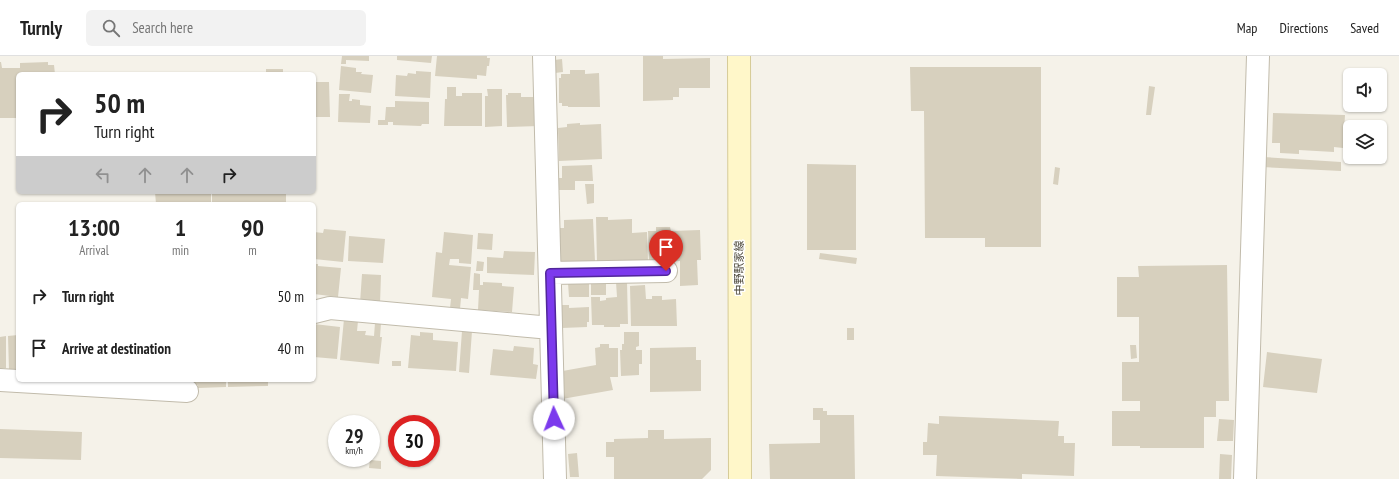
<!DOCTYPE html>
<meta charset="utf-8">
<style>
body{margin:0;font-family:"PT Sans Narrow","Noto Sans JP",sans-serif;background:#f2f2f2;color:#222;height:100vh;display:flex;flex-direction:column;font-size:15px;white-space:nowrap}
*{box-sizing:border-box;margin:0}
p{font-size:13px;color:#767676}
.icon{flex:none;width:22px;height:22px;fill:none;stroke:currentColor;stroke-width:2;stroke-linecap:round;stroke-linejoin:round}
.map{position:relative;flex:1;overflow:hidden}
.drawer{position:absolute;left:16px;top:146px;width:300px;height:180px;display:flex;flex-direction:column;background:#fff;border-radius:6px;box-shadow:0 1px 3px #0004}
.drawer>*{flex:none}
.top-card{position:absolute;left:16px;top:16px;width:300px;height:122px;border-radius:6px;box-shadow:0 1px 3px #0004;background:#fff;color:#222;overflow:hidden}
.controls{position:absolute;left:1343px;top:12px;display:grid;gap:8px}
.controls a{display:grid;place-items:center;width:44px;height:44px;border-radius:6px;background:#fff;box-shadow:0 1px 3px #0004;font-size:20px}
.speed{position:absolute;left:328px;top:359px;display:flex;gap:8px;font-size:20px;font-weight:700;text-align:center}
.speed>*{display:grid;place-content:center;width:52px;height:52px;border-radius:50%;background:#fff;box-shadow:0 1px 3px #0004;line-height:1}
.speed small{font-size:10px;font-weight:400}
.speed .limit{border:6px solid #d22;background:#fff;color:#111}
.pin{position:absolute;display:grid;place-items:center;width:34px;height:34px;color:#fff;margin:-41px -17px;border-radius:50% 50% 50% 0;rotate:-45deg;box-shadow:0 0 4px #0007}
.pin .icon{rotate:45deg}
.me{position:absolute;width:44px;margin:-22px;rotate:358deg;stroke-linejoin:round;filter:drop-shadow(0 0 3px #0008)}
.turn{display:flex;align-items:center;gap:14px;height:84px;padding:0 12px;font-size:18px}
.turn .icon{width:52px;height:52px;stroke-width:2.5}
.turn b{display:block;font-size:28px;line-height:34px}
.lanes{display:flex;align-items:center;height:38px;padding:0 12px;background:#0003;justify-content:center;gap:20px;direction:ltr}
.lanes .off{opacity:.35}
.eta{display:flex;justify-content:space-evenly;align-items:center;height:68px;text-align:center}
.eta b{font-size:24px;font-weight:800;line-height:28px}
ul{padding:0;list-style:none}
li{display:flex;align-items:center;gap:12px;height:52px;padding:0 12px}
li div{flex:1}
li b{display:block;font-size:15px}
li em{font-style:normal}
header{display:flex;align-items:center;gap:24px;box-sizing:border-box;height:56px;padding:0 20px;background:#fff;border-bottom:1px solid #e0e0e0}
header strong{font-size:19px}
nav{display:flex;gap:22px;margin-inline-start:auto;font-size:14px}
.search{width:280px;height:36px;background:#f2f2f2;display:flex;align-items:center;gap:10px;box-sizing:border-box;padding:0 14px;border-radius:6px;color:#767676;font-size:15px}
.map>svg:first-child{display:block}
</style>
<header>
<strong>Turnly</strong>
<div class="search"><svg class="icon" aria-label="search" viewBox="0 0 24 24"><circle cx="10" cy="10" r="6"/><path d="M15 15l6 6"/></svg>Search here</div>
<nav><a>Map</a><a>Directions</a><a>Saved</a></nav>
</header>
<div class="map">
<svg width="1399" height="423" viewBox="0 0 1399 423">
<rect width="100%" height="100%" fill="#f5f2e9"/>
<!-- building -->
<path fill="#d7d0be" d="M342,0H369V5L346,4V8H341Z
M397,0H432L431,7L397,4Z
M437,0H487V2H490L489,10H487L486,20L477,19V23L435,20Z
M643,0H663V3L710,2V32H679V41H673V44L643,45Z
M562,3L563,16L555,17L554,4Z
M0,6H1L2,12H20V7L48,6V9H54L55,18H18V62H0Z
M341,10L356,12V16H362L361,18L373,19L371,37L339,34Z
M910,11H1041V191H985V182H925L924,55H911Z
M266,13H283V18H266Z
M570,14H585V18L599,17L600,51H568V50H562V47H559V22H561V18H570Z
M416,15L431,16L430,42L395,40L396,19L407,20L408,17L416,18Z
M314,26H329L330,61H314Z
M1149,30L1155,31L1151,59H1146Z
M447,31H456V40H462V37H482V70H444L445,43H447Z
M487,33H502V70L485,71V40H488Z
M508,37H521V41H538L539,70L507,71L506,39H508Z
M339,38H350L349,45H352V43L360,44V49L371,50L370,67L338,66Z
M395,45L429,46V68H422L421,70L393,69V66H388V69H378V64H385L386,51H395Z
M1273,57L1345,59L1343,92L1334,91V96L1299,94V98L1280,97V87H1272Z
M580,67V69L601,68L602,103L559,105L558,72L567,71V68Z
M1263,101L1341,106V115L1262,111Z
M807,108L856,109V194H807Z
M592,109L593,125H575V134H559L558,122H562V110Z
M1055,111L1060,112L1058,129L1053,128Z
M585,128H594V147L587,148Z
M155,136H211V148H156Z
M212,136H286V148H212Z
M596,161H608V164L632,163V177L647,176L648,205L597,207Z
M593,163L595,205L557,206V172H564V164Z
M656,171H670L671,175L700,174L701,204H697L698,229L680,230V205L649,207L648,175H656Z
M324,173L346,175L343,206L314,203V176L323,177Z
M444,176L473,179L471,208L459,207V203H450L449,209L471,211L468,243L461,242L460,253L450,252L451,243L432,241L436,196L442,197Z
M478,177L493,178L492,194L477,193Z
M349,180L385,183L383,207L348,205Z
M504,195L535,196L534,219L487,217V201L503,202Z
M820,197L857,202L856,208L819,203Z
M477,205L484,206L483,215H476Z
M314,208H318V210L341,212L338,241L314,238Z
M1227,209L1229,345H1216V361H1204V392H1140V390H1112V355H1140V345H1122V306H1139V261H1117V221H1139L1138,210Z
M474,217L480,218V229H483V226L502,227V230L514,231L512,256L478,254L479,234H473Z
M362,218L381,219L380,248L360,247Z
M591,226H606V239H591Z
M616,226H627L628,268H620V271H604V269H592L591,241H600V245L606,244V242L617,241Z
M568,227H589V241H569Z
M645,229L646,243H652V240H662V244L676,243L677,270H631L630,230Z
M561,249H569V252L589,251V266H587V271L562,272Z
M344,263L358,265L357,275H366L365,279L374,280L375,267H381L380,281H382L379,308L340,304Z
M314,268L340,271L337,303L314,301Z
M847,272H854V284H847Z
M462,275H472L469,317L459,316Z
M420,276L433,277V284L458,286L456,315L408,312L411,279L420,280Z
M624,276H639V290L636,291V294H642V308H639V319L621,320L620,294H622V288H624Z
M18,279V314H9L8,280Z
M6,280V312H0V281Z
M600,288H609V292H618V321H610L613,334L562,343L557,316L596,309L595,292L600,291Z
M1130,289H1136L1137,302L1131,303Z
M514,290L534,292L533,308L538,309L536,323L490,319L493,293L513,295Z
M696,291V304H701V335L650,336V292Z
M1267,296L1322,303L1317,337L1263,331Z
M392,305H401V310H392Z
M195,324H226V331L198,332V329L195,330Z
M228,324H268V330L228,331Z
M813,352H823V355H827V359H854L855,423H770L769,388L820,387V364H813Z
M939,360L1059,365L1058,380H1064V387H1075L1074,420L1022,418V423L936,420L937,399H923V386H927L928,367L939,368Z
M1219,363L1234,364L1233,385H1217Z
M0,373L82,376L81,404L0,402Z
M648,374H664V383L711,382V414L702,423H614V401H606V386H614V383L648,382Z
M577,397L579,421H570L568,398Z
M1220,398L1232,399L1231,423H1219Z
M370,404L381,405V413L369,412Z"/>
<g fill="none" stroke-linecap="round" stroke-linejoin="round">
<defs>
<path id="street" d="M544,0L555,423
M550,217L666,215
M314,256L330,252L551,272
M0,324L187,335
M1245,423L1258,0"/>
<path id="secondary" d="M739,0L740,423"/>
</defs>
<!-- street casing -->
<use href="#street" stroke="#c1bbab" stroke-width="24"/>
<!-- secondary casing -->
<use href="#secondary" stroke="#d6cb97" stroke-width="24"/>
<!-- street -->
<use href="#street" stroke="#fff" stroke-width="22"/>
<!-- secondary -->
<use href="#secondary" stroke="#fff7c9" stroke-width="22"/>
</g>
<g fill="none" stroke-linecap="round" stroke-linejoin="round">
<defs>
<path id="route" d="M554,363L550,217L666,215"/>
</defs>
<!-- route casing -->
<use href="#route" stroke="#51269a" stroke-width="10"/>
<!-- route -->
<use href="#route" stroke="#7c3aed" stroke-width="7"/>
</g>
<g text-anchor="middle" stroke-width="3" stroke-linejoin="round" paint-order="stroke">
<!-- street labels -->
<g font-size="11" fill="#494437" stroke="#fff">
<text transform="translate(739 212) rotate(-90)" y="4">中野駅家線</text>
</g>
</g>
</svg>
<div class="controls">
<a><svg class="icon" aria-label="sound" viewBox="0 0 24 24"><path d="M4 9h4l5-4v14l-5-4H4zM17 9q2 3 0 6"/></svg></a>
<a><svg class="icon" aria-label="layers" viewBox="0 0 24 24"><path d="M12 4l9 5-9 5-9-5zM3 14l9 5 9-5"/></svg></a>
</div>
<div class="speed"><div>29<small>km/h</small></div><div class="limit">30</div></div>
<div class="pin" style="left:666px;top:215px;background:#d93025"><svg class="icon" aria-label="arrive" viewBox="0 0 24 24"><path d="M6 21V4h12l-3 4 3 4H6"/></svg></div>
<svg class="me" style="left:554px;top:363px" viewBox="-20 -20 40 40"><circle r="19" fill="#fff"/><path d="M0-13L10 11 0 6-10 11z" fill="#7c3aed"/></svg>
<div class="top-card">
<div class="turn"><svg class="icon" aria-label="right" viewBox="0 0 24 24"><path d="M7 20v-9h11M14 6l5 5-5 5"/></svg><div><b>50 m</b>Turn right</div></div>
<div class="lanes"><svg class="icon off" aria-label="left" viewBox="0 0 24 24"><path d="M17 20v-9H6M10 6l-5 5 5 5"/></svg><svg class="icon off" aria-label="ahead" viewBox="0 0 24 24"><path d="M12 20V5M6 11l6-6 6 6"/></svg><svg class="icon off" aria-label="ahead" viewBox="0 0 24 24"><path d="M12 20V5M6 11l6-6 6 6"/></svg><svg class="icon" aria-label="right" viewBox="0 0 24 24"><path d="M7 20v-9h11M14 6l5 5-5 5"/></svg></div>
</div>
<section class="drawer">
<div class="eta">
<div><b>13:00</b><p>Arrival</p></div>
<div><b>1</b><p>min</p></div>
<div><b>90</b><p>m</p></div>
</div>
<ul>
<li><svg class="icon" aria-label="right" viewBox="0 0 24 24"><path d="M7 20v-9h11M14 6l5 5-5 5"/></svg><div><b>Turn right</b></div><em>50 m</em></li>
<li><svg class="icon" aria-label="arrive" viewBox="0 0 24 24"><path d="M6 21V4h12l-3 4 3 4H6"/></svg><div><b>Arrive at destination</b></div><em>40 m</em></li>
</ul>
</section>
</div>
